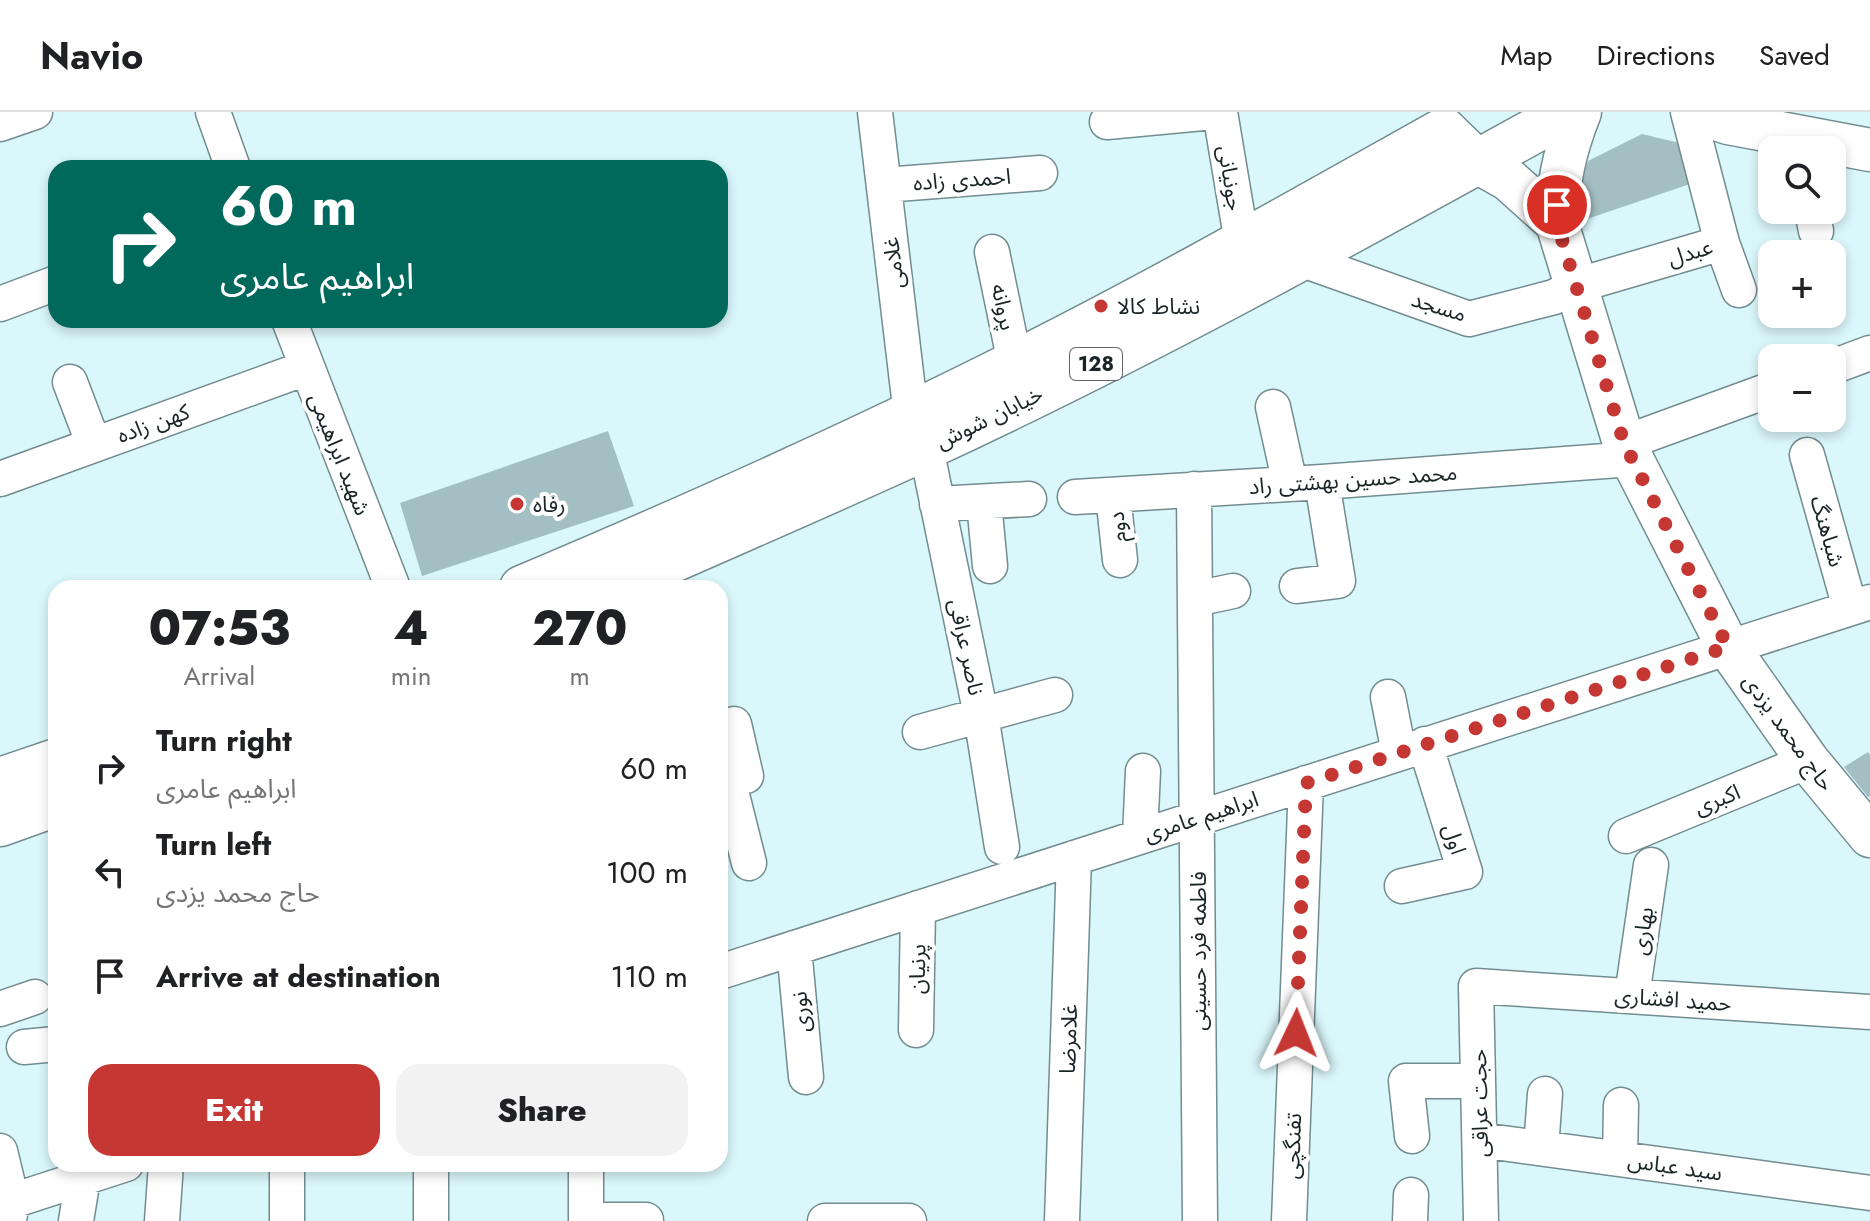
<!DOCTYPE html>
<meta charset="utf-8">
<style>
body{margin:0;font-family:Jost,"Noto Sans Arabic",sans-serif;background:#f2f2f2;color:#202124;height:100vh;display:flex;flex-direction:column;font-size:30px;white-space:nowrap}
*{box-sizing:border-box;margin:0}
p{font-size:26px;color:#757577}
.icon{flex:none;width:44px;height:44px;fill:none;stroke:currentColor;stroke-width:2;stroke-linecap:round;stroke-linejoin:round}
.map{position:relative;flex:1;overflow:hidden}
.sheet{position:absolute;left:48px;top:468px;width:680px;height:592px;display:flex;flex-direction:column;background:#fff;border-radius:24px;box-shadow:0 4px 12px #0003}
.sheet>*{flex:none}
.top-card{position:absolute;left:48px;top:48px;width:680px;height:168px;border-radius:24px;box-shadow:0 4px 12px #0003;background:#00695c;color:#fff;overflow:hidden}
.fabs{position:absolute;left:1758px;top:24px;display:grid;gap:16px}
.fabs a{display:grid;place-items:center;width:88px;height:88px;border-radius:16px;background:#fff;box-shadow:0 4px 12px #0003;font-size:40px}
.pin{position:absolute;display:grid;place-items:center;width:68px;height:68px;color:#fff;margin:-34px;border:4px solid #fff;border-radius:50%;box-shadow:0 2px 8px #0007}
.me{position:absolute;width:88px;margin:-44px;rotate:2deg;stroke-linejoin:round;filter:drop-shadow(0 0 6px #0008)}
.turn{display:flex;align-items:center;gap:28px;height:168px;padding:0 40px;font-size:36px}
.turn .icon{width:104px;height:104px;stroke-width:2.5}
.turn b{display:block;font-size:56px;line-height:68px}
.eta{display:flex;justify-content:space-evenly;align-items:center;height:136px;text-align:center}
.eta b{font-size:48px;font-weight:800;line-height:56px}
.action{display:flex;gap:16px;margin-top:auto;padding:16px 40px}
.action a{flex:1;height:92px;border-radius:24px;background:#c53732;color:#fff;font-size:32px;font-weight:800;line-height:92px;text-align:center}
.action a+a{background:#f2f2f2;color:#202124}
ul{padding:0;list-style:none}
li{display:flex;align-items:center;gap:24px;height:104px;padding:0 40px}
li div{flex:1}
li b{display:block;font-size:30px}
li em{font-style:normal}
header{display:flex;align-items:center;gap:48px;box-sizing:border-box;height:112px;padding:0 40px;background:#fff;border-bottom:2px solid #e0e0e0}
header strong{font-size:38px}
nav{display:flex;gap:44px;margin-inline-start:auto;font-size:28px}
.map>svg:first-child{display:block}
</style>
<header>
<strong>Navio</strong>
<nav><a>Map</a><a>Directions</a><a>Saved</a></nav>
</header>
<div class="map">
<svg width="1870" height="1109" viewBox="0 0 1870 1109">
<rect width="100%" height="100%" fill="#daf7fb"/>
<!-- building -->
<path fill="#a4bfc3" d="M1642,22L1684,32L1693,71L1587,107L1576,81L1588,49Z
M608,319L634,394L422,464L400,391Z
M1868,640L1870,643V684L1868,685L1844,655Z"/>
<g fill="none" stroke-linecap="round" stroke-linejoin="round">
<defs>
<path id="minor" d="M213,0L233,56
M875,0L911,303
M1220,0L1242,131
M1107,10L1214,0
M0,12L35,0
M884,73L1040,61
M1812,98L1816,119
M1722,131L1739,178
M992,140L1015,251
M1303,148L1469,207L1554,185L1575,174L1722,131L1688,0
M0,192L56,171
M289,208L393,476
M1832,255L1870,241
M70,270L94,333
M1273,295L1290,372
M1624,331L1772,277
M926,336L981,603L1002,735
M1807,343L1850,496
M0,367L306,256
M1194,377L1200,1109
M1113,383L1120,448
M1075,385L1322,370L1632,347
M984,390L990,454
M937,392L1029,387
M1297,474L1338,469L1322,370
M1195,487L1233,479
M1388,585L1399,641
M920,620L1055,583
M728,667L749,751
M720,668L746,664L734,612
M1140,724L1143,659
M1626,724L1808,649
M1402,774L1465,760L1425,632
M794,836L806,965
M720,860L1870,490
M1632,884L1651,753
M0,897L35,885
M916,918L918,796
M24,935L56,932
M1412,1024L1406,969H1478
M1480,1028L1870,1081
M1541,1036L1545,982
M0,1039L12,1089L9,1109
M1620,1047L1621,993
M431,1052V1109
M586,1052V1109
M0,1093L126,1052
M586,1108H646
M76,1109L83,1066
M162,1109L166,1052
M287,1109V1052
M825,1109H909
M1062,1109L1074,746
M1289,1109L1306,671
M1410,1109L1411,1083
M1481,1109L1476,874L1870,900"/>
<path id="tertiary" d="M1580,0C1565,37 1557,71 1557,111L1624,331L1632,347L1728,535L1808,649L1870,724
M1695,0L1728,11L1870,38
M1477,50L1509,68L1557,111"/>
<path id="primary" d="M522,476C688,406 852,333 1013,252C1159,179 1301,98 1444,18L1477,50
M610,476C715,429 821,384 925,336C1145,234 1356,117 1568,0
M0,668L56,649
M0,712L56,692"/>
</defs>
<!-- minor casing -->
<use href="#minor" stroke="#728c90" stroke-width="37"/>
<!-- tertiary casing -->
<use href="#tertiary" stroke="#728c90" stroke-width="45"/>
<!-- primary casing -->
<use href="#primary" stroke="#728c90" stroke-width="47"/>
<!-- minor -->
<use href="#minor" stroke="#fff" stroke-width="34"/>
<!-- tertiary -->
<use href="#tertiary" stroke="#fff" stroke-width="42"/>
<!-- primary -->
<use href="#primary" stroke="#fff" stroke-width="44"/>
</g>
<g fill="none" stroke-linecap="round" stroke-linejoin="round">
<!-- route -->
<path stroke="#c53732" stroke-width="14" stroke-dasharray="0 25.2" d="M1296,921L1306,671L1728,535L1624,331L1557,111V93"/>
</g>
<!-- markers -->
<g fill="#c53732" stroke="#fff" stroke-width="3">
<circle cx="1101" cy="194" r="8"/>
<circle cx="517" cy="392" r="8"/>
</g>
<g text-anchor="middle" stroke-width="8" stroke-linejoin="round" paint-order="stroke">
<!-- shield labels -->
<rect fill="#fff" stroke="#5f6667" stroke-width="2" x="1070" y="236" width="52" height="32" rx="6"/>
<g font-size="20" font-weight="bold" fill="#1a2426">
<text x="1096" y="259">128</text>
</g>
<!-- street labels -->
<g font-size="22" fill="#1a2426" stroke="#fff">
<text transform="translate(1231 66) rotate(81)" y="8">جونیانی</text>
<text transform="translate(962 67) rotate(-4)" y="8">احمدی زاده</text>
<text transform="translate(1690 140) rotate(-17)" y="8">عبدل</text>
<text transform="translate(893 151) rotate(-97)" y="8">غلامی</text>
<text transform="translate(1439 194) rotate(17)" y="8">مسجد</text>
<text transform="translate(1004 195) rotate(78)" y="8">پروانه</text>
<text transform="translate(989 305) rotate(-26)" y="8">خیابان شوش</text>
<text transform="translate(153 311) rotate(-20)" y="8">کهن زاده</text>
<text transform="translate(340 342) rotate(68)" y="8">شهید ابراهیمی</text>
<text transform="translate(1353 367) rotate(-4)" y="8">محمد حسین بهشتی راد</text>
<text transform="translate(1117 415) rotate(-96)" y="8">دوم</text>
<text transform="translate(1828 419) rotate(74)" y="8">شباهنگ</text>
<text transform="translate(967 535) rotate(78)" y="8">ناصر عراقی</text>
<text transform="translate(1789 620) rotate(54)" y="8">حاج محمد یزدی</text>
<text transform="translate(1717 687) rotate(-22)" y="8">اکبری</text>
<text transform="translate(1201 704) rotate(-18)" y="8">ابراهیم عامری</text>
<text transform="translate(1455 727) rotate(72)" y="8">اول</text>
<text transform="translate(1642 819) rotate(-82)" y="8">بهاری</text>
<text transform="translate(1198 839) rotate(-90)" y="8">فاطمه فرد حسینی</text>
<text transform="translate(917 857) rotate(-89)" y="8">پرنیان</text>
<text transform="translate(1673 887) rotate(4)" y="8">حمید افشاری</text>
<text transform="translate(800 900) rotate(-95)" y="8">نوری</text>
<text transform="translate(1068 927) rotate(-88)" y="8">غلامرضا</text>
<text transform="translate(1479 991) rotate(-91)" y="8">حجت عراقی</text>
<text transform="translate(1292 1034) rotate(-88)" y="8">تفنگچی</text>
<text transform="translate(1675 1054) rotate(8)" y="8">سید عباس</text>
</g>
<!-- poi labels -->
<g font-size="22" fill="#1a2426" stroke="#fff" text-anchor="start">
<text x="1117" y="202">نشاط کالا</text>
<text x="533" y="400">رفاه</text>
</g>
</g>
</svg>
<div class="fabs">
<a><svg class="icon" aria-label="search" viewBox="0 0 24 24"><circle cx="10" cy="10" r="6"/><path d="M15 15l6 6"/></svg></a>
<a>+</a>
<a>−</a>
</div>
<div class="pin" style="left:1557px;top:93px;background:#d93025"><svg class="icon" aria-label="arrive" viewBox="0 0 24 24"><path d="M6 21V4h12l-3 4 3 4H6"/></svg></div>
<svg class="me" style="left:1296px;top:921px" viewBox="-20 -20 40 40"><path d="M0-17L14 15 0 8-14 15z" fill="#c53732" stroke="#fff" stroke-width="4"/></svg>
<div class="top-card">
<div class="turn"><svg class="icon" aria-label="right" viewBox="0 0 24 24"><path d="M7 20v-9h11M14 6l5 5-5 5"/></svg><div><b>60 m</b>ابراهیم عامری</div></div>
</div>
<section class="sheet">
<div class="eta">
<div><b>07:53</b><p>Arrival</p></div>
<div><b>4</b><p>min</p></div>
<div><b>270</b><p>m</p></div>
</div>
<ul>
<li><svg class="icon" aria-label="right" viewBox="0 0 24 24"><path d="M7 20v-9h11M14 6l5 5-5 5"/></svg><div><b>Turn right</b><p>ابراهیم عامری</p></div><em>60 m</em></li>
<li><svg class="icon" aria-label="left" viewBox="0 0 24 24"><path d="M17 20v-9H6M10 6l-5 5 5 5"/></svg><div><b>Turn left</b><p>حاج محمد یزدی</p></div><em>100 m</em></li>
<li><svg class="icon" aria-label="arrive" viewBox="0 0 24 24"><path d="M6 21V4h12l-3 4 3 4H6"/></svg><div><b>Arrive at destination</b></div><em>110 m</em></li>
</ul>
<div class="action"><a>Exit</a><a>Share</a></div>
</section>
</div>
